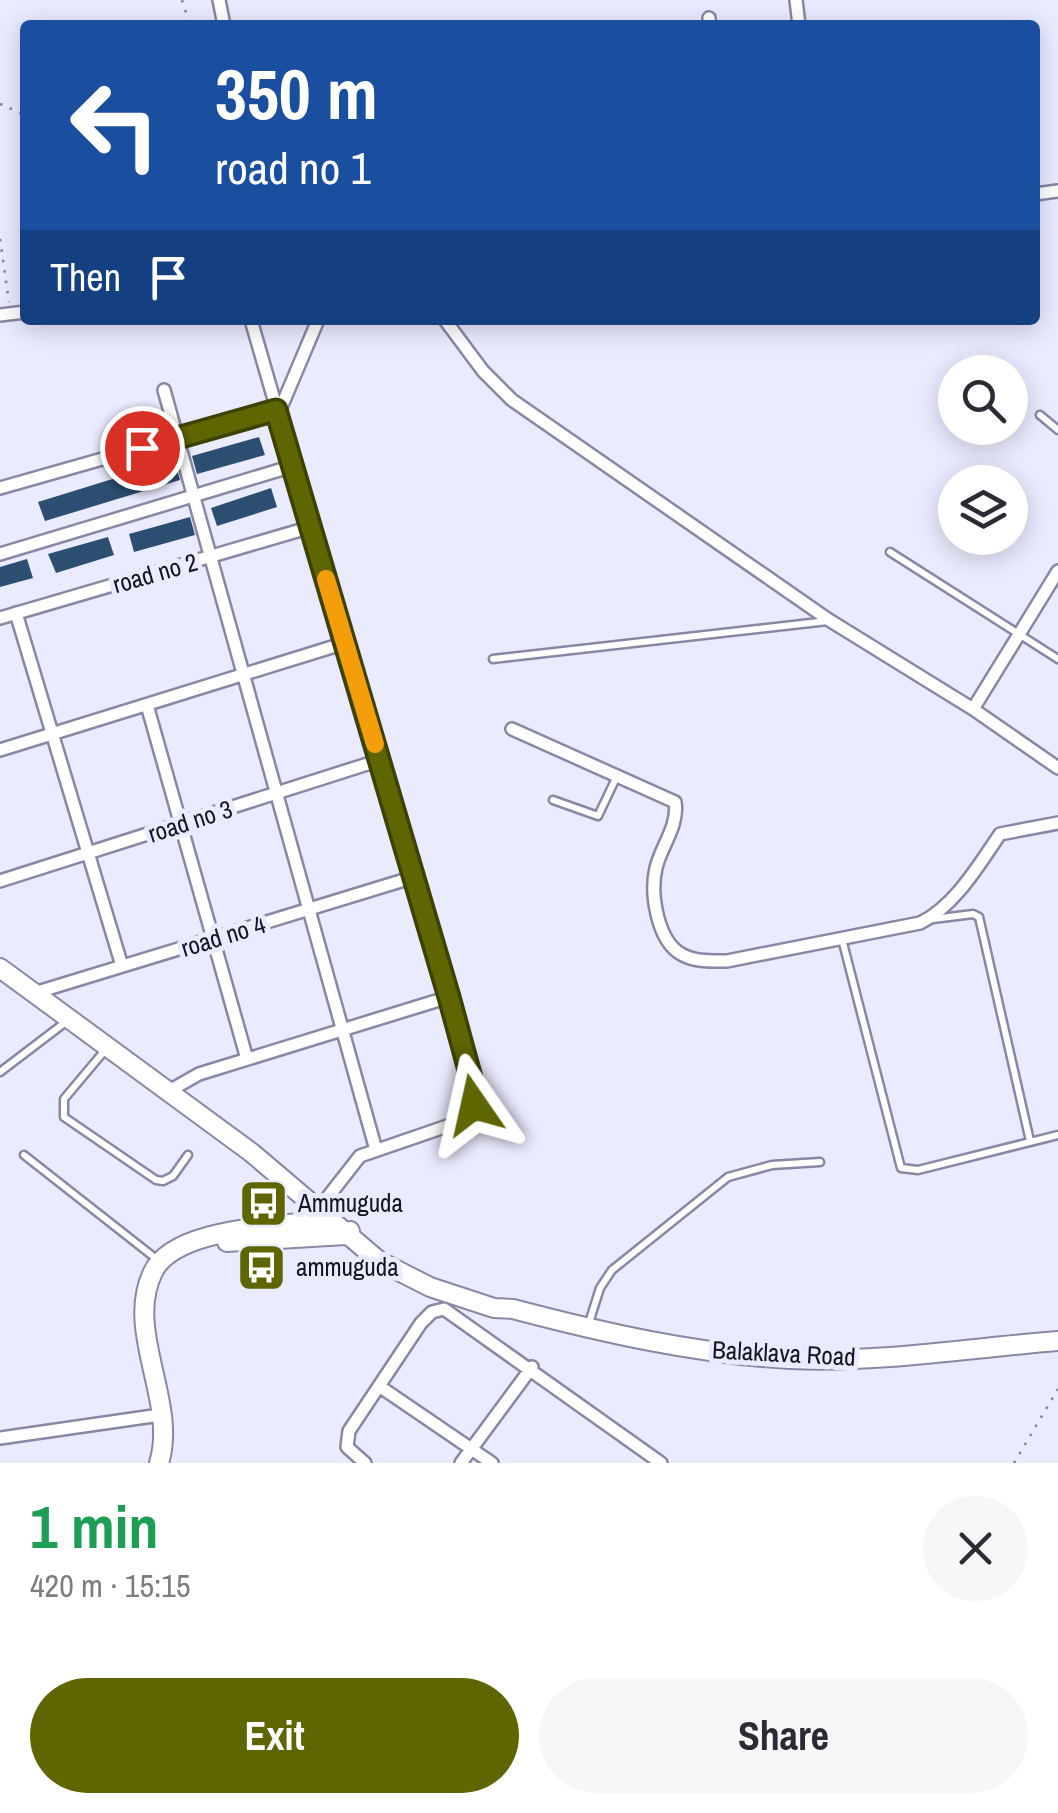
<!DOCTYPE html>
<meta charset="utf-8">
<style>
body{margin:0;font-family:"Archivo Narrow",sans-serif;background:#f7f7f7;color:#2b2b33;height:100vh;display:flex;flex-direction:column;font-size:38px;white-space:nowrap}
*{box-sizing:border-box;margin:0}
p{font-size:32px;color:#7c7c81}
.icon{flex:none;width:55px;height:55px;fill:none;stroke:currentColor;stroke-width:2;stroke-linecap:round;stroke-linejoin:round}
.map{position:relative;height:1463px;overflow:hidden}
.sheet{display:flex;flex-direction:column;background:#fff;flex:1}
.sheet>*{flex:none}
.banner{position:absolute;left:20px;top:20px;width:1020px;height:305px;border-radius:10px;box-shadow:0 5px 25px #0003;background:#1a4fa0;color:#fff;overflow:hidden}
.buttons{position:absolute;left:938px;top:355px;display:grid;gap:20px}
.buttons a{display:grid;place-items:center;width:90px;height:90px;border-radius:50%;background:#fff;box-shadow:0 5px 25px #0003;font-size:50px}
.pin{position:absolute;display:grid;place-items:center;width:85px;height:85px;color:#fff;margin:-42px;border:5px solid #fff;border-radius:50%;box-shadow:0 2px 10px #0007}
.me{position:absolute;width:110px;margin:-55px;rotate:349deg;stroke-linejoin:round;filter:drop-shadow(0 0 8px #0008)}
.turn{display:flex;align-items:center;gap:35px;height:210px;padding:0 30px;font-size:45px}
.turn .icon{width:130px;height:130px;stroke-width:2.5}
.turn b{display:block;font-size:70px;line-height:85px}
.then{display:flex;align-items:center;height:95px;padding:0 30px;background:#0003;gap:20px;font-size:38px}
.round{display:grid;place-items:center;flex:none;width:105px;height:105px;border-radius:52px;background:#f7f7f7}
.overview{display:flex;align-items:center;justify-content:space-between;height:170px;padding:0 30px}
h1{font-size:60px;font-weight:800;line-height:75px;color:#1e9e55}
.cta{display:flex;gap:20px;margin-top:auto;padding:20px 30px}
.cta a{flex:1;height:115px;border-radius:60px;background:#5f6501;color:#fff;font-size:40px;font-weight:800;line-height:115px;text-align:center}
.cta a+a{background:#f7f7f7;color:#2b2b33}
.map>svg:first-child{display:block}
</style>
<div class="map">
<svg width="1058" height="1463" viewBox="0 0 1058 1463">
<rect width="100%" height="100%" fill="#ebebff"/>
<!-- building -->
<path fill="#2c4e71" d="M259,437L265,455L197,474L192,456Z
M174,460L180,480L45,521L38,502Z
M271,488L277,507L217,526L211,508Z
M190,517L195,535L134,552L129,534Z
M108,537L114,555L56,573L48,554Z
M27,559L33,578L0,587V567Z"/>
<g fill="none" stroke-linecap="round" stroke-linejoin="round">
<defs>
<path id="service" d="M1040,415L1058,430
M890,552L1058,659
M493,659L828,621
M553,800L598,816L617,776
M933,919L973,914L979,917L1030,1141
M842,939L901,1168L918,1170L1058,1135
M106,1049L64,1099V1117L156,1180L163,1181L173,1176L188,1155
M0,1072L67,1021
M24,1155L159,1261
M588,1326L600,1288L612,1270L728,1177L772,1165L820,1162"/>
<path id="minor" d="M219,0L224,25
M796,0L799,25
M709,18L710,25
M1035,194L1058,191
M0,315L25,312
M251,320L476,1098L472,1111L459,1122L360,1156L324,1202
M445,320L483,371L512,400L829,620L973,709L1058,768
M164,390L376,1150
M277,417L318,320
M0,488L275,410
M0,554L293,466
M16,613L122,966
M0,618L311,527
M147,705L247,1059
M973,709L1058,571
M512,729L675,802C679,826 661,846 656,868C650,893 657,940 681,954C695,962 711,961 727,961L920,923C954,907 979,865 1000,834L1058,823
M0,750L345,643
M0,881L380,760
M31,994L414,877
M169,1091L199,1074L449,997
M379,1386L492,1463
M0,1438L160,1415
M365,1463L347,1447L349,1431L421,1323L432,1312L444,1309L661,1463
M461,1463L532,1367"/>
<path id="secondary" d="M0,968L252,1153L379,1261L430,1287L494,1308L513,1309C604,1333 697,1354 791,1359C880,1363 970,1348 1058,1341
M227,1242L345,1235L350,1231
M159,1463C178,1402 124,1331 153,1272C171,1234 251,1228 287,1224C302,1223 320,1224 332,1217"/>
</defs>
<!-- service casing -->
<use href="#service" stroke="#8888a6" stroke-width="11"/>
<!-- minor casing -->
<use href="#minor" stroke="#8888a6" stroke-width="16"/>
<!-- secondary casing -->
<use href="#secondary" stroke="#8888a6" stroke-width="22"/>
<!-- path -->
<path stroke="#838393" stroke-width="2.5" stroke-dasharray="2.5 8" stroke-linecap="butt" d="M182,0L190,25
M0,104L25,115
M0,239L9,302
M1014,1463L1058,1389"/>
<!-- service -->
<use href="#service" stroke="#fff" stroke-width="6"/>
<!-- minor -->
<use href="#minor" stroke="#fff" stroke-width="11"/>
<!-- secondary -->
<use href="#secondary" stroke="#fff" stroke-width="18"/>
</g>
<g fill="none" stroke-linecap="round" stroke-linejoin="round">
<defs>
<path id="route" d="M142,448L276,410L449,997L473,1085L474,1105"/>
</defs>
<!-- route casing -->
<use href="#route" stroke="#3e4201" stroke-width="25"/>
<!-- route -->
<use href="#route" stroke="#5f6501" stroke-width="18"/>
<!-- slow -->
<path stroke="#f59e0b" stroke-width="18" d="M326,579L375,744"/>
</g>
<!-- icons -->
<defs>
<symbol id="bus-square" viewBox="-11 -11 22 22"><rect x="-9" y="-9" width="18" height="18" rx="4" fill="#5f6501" stroke="#ebebff"/><path d="M-5-6H5V4H4V6H2V4H-2V6H-4V4H-5ZM-3.5-4V0h7V-4ZM-3.5 1.2v1.5H-2V1.2ZM2 1.2v1.5H3.5V1.2Z" fill="#fff"/></symbol>
</defs>
<g fill-rule="evenodd">
<use href="#bus-square" x="236" y="1176" width="55" height="55"/>
<use href="#bus-square" x="234" y="1240" width="55" height="55"/>
</g>
<g text-anchor="middle" stroke-width="10" stroke-linejoin="round" paint-order="stroke">
<!-- street labels -->
<g font-size="25" fill="#151520" stroke="#ebebff">
<text transform="translate(155 573) rotate(-16)" y="9">road no 2</text>
<text transform="translate(190 821) rotate(-18)" y="9">road no 3</text>
<text transform="translate(223 936) rotate(-17)" y="9">road no 4</text>
<text transform="translate(784 1353) rotate(3)" y="9">Balaklava Road</text>
</g>
<!-- poi labels -->
<g font-size="25" fill="#151520" stroke="#ebebff" text-anchor="start">
<text x="298" y="1212">Ammuguda</text>
<text x="296" y="1276">ammuguda</text>
</g>
</g>
</svg>
<div class="buttons">
<a><svg class="icon" aria-label="search" viewBox="0 0 24 24"><circle cx="10" cy="10" r="6"/><path d="M15 15l6 6"/></svg></a>
<a><svg class="icon" aria-label="layers" viewBox="0 0 24 24"><path d="M12 4l9 5-9 5-9-5zM3 14l9 5 9-5"/></svg></a>
</div>
<div class="pin" style="left:142px;top:448px;background:#d93025"><svg class="icon" aria-label="arrive" viewBox="0 0 24 24"><path d="M6 21V4h12l-3 4 3 4H6"/></svg></div>
<svg class="me" style="left:474px;top:1105px" viewBox="-20 -20 40 40"><path d="M0-17L14 15 0 8-14 15z" fill="#5f6501" stroke="#fff" stroke-width="4"/></svg>
<div class="banner">
<div class="turn"><svg class="icon" aria-label="left" viewBox="0 0 24 24"><path d="M17 20v-9H6M10 6l-5 5 5 5"/></svg><div><b>350 m</b>road no 1</div></div>
<div class="then">Then<svg class="icon" aria-label="arrive" viewBox="0 0 24 24"><path d="M6 21V4h12l-3 4 3 4H6"/></svg></div>
</div>
</div>
<section class="sheet">
<div class="overview"><div><h1>1 min</h1><p>420 m · 15:15</p></div><a class="round"><svg class="icon" aria-label="close" viewBox="0 0 24 24"><path d="M6 6l12 12M18 6L6 18"/></svg></a></div>
<div class="cta"><a>Exit</a><a>Share</a></div>
</section>
